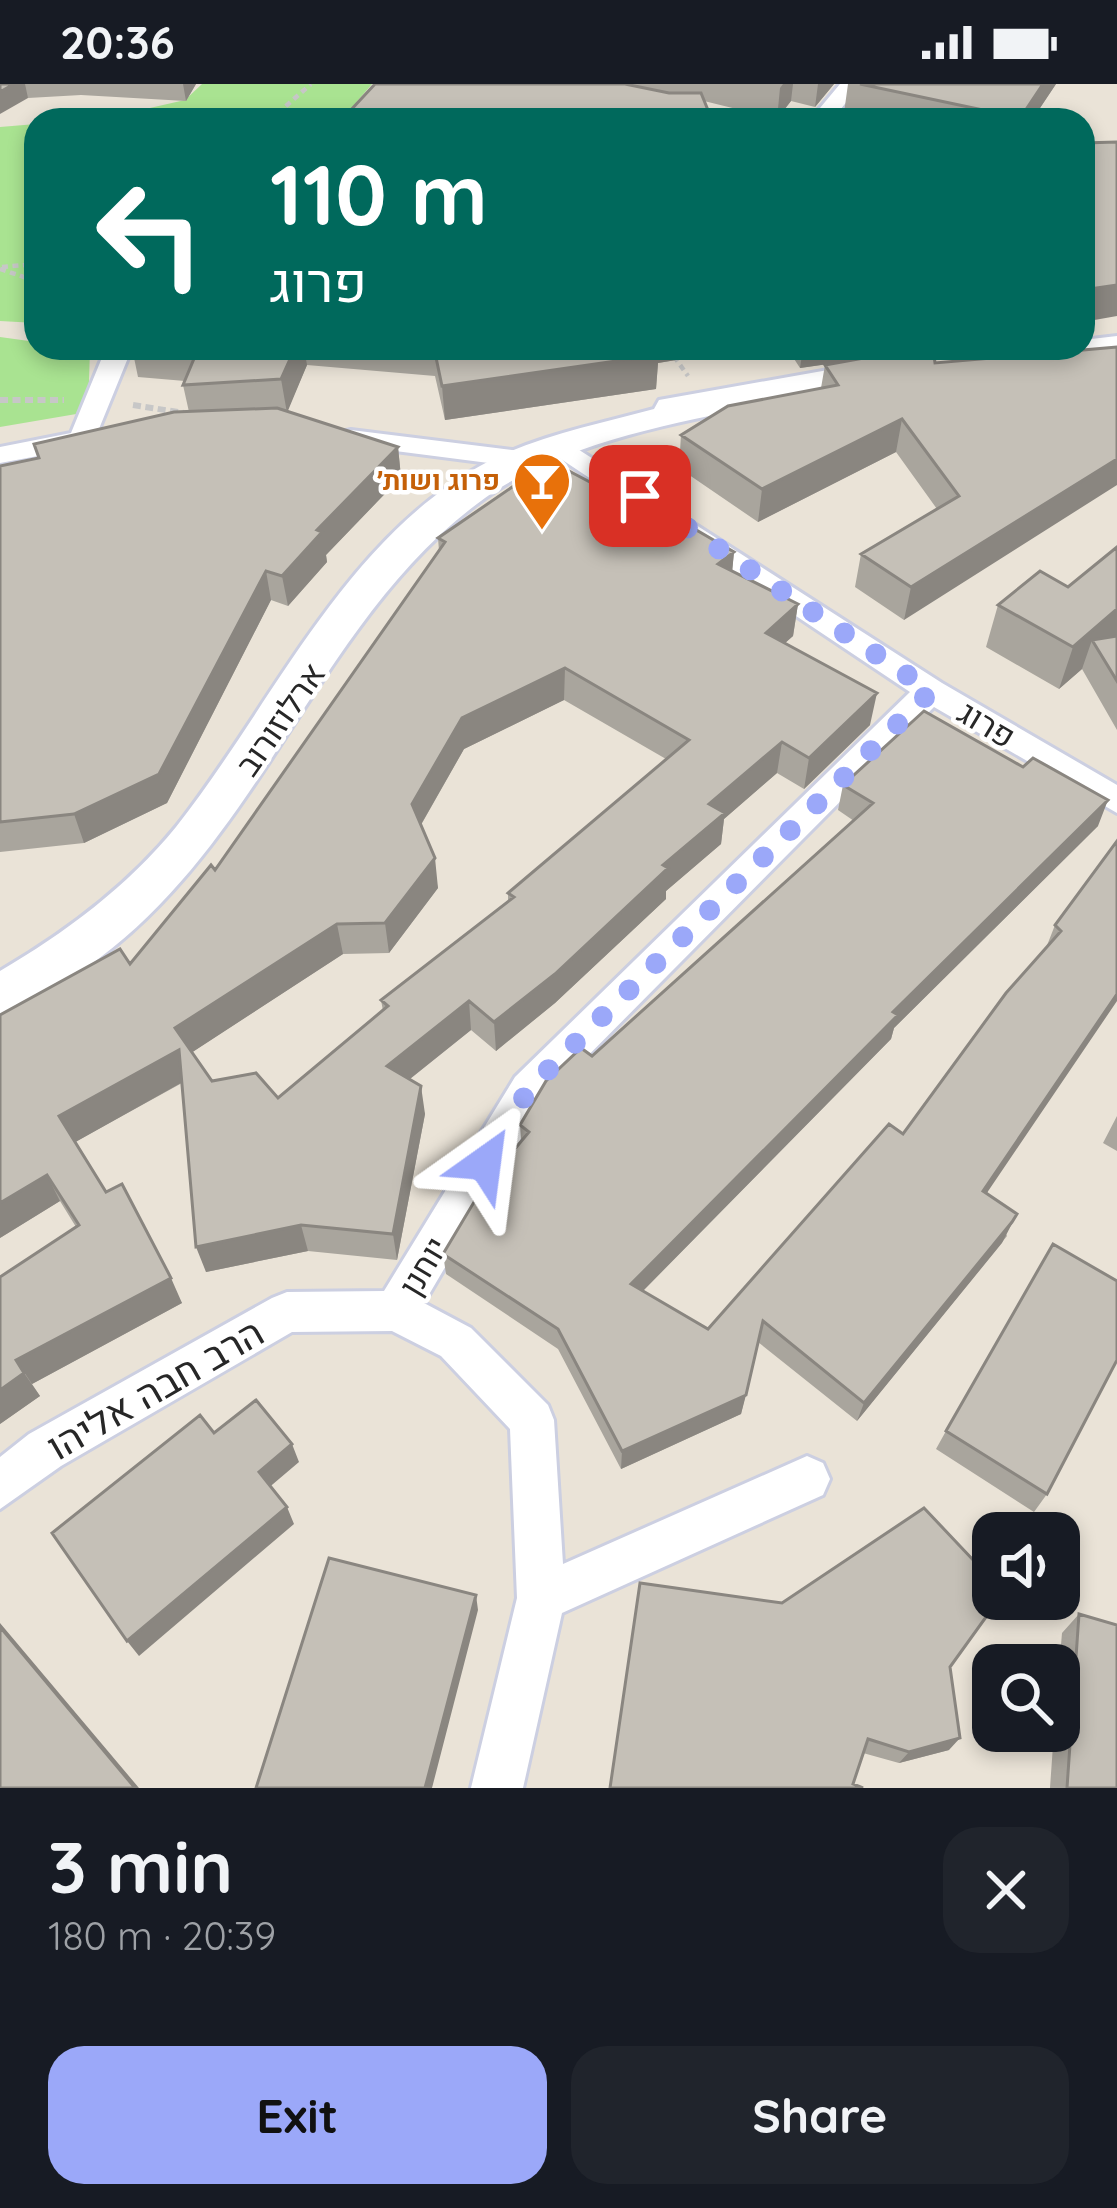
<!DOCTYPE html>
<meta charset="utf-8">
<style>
body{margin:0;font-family:Quicksand,Heebo,sans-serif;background:#20242c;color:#f1f3f6;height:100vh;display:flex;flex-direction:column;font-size:45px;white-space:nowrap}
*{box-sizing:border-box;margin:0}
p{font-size:39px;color:#9ea1a6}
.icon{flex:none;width:66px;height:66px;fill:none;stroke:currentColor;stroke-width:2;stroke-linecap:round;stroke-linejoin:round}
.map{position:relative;height:1704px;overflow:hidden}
.details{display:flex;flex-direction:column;background:#171b24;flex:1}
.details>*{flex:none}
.top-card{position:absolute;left:24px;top:24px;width:1071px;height:252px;border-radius:36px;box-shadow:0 6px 18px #0003;background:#00695c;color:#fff;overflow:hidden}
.fabs{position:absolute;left:972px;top:1428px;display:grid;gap:24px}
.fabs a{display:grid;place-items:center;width:108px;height:108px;border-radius:24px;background:#171b24;box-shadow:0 6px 18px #0003;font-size:60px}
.pin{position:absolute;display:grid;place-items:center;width:102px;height:102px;color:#fff;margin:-51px;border-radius:24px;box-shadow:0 6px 18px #0006}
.me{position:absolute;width:132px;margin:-66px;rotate:31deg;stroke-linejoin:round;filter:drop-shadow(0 0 9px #0008)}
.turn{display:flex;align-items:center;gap:42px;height:252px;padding:0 48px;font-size:54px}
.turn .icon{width:156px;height:156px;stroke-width:2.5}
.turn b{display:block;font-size:84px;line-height:102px}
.round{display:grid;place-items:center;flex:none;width:126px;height:126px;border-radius:36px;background:#20242c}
.overview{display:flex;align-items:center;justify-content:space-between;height:204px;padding:0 48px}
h1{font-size:72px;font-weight:700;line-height:90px}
.action{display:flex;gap:24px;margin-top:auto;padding:24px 48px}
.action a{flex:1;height:138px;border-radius:36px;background:#9ba8f9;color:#111;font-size:48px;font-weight:700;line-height:138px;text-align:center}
.action a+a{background:#20242c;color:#f1f3f6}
.status{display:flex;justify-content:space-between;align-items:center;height:84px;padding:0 60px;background:#171b24;direction:ltr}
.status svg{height:33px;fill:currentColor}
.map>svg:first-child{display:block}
</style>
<div class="status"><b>20:36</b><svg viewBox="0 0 49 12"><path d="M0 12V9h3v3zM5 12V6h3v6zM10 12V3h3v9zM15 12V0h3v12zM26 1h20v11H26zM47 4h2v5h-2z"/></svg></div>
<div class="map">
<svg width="1117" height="1704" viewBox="0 0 1117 1704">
<rect width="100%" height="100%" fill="#eae3d7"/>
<!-- green -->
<path fill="#a9e391" d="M202,0H372L341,36H97L185,16Z
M36,40V239L0,237V43Z
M0,253L36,258V264L90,265L88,328L0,343Z"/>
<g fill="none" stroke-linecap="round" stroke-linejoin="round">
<defs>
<path id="street" d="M840,0H861L832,36H810Z
M106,264H132L92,362L0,379V363L71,349Z
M351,346L520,367L534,375L520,383L341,360V348Z
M559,353L942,599L1117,701V729L934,623L543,1017L424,1219L471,1244L548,1321L554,1336L563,1480L807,1372L823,1379L830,1395L823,1411L562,1529L523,1704H471L517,1514L510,1345L441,1272L392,1247L292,1248L61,1382L0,1425V1373L29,1350L272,1214L287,1208L384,1207L515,993L910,608L549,367V355Z"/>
<path id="secondary" d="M1117,252V274L1010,285L992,274L1006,264H1083V256Z
M890,275L908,286L903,294C777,325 592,337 485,414C316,535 264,760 86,884C59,903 32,924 0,934V887C65,849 128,802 176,743C271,623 342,459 480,382C534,352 596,341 654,325L659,316Z"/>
</defs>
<!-- street casing -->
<use href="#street" stroke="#cccfe1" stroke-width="6"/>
<!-- secondary casing -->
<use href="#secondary" stroke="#cccfe1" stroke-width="6"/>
<!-- path-far1 -->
<path stroke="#c7c7c7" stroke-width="4.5" stroke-dasharray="6 4.5" stroke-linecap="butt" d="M270,36L311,0
M2,183L36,180
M0,185L36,197
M668,264L688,292"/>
<!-- path -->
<path stroke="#c7c7c7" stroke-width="6" stroke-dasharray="8 4.5" stroke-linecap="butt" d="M0,316H64
M133,321L184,329"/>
<!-- street -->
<use href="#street" fill="#fff" fill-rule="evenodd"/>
<!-- secondary -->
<use href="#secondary" fill="#fff" fill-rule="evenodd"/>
</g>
<!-- wall -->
<path fill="#a9a59d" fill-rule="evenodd" d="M0,0H196L186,17L81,11L28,14Z
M375,0H834L815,23L791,17L777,35L704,17L712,36H349V28Z
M848,0H1056L1032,36H878L844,29Z
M1117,263L904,536L855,503L861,470L937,425L896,368L758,438L679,384L681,351L821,304L825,281L842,278L800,284L787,264H932L910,268L935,279Z
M132,264H748L658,279L656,305L445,336L435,292L307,281L287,327L398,363L401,393L326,471L327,478L288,522L271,516L167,719L84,759L0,768V382L38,374L189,328L183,301L185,297L138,293Z
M660,435L734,468L732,487L798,520L793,552L785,559L870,641L804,705L777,689L724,735L721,760L666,807V815L555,919L496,967L471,946L410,995L425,1030L397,1176L308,1167L206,1188L182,999L75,1058L106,1108L182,1219L32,1300L40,1312L0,1340L76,1143L60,1117L0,1154L130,880L215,786L439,467L438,454ZM564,616L666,675L508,809V817L381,916L383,927L278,1014L212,997L192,968L343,870L389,869L438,804L421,741L464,665Z
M1117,463V646L1082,585L1059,605L986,563L998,521L1068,503Z
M843,701L1098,742L894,944L891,955L643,1207L708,1245L903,1050L1046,864L1055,841L1117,757L987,1109L1007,1152L857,1337L758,1258L741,1330L621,1385L558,1265L446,1190L443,1170L521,1057L520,1041L592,972L854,737L838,726Z
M1117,1032V1067L1103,1059Z
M946,1347L1047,1410L1034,1428L936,1365Z
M1079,1530L1117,1704H1050L1054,1647H1059V1585L1062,1549Z
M950,1583L949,1666L899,1679L863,1669L853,1700L610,1704Z"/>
<!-- shaded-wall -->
<path fill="#8a8680" d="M14,0H25L28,14L0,30V8Z
M183,0H196L186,17Z
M783,0H793L791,17L777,35L780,4Z
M818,0H834L815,23Z
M1043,0H1056L1032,36H1019Z
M1117,201V232L1083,238V206Z
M295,264H304L307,281L287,329L281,295Z
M648,264H748L658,279L656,305L445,336L442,302Z
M803,264H932L842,280V278L800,284Z
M902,335L896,368L758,438L762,405Z
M398,363L401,393L326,471L327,478L288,522L282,492L317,446Z
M1117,375V401L904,536L911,503Z
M734,468L731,500L718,480Z
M266,487L271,516L167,719L84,759L74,730Z
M798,520L793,552L761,580L766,549Z
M1117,525V555L1092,556L1082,585L1059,605L1073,563Z
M565,584L564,616L464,665L415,751L412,720L462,634Z
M877,609L870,641L804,705L809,674Z
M782,658L777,689L724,735L721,760L666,807V815L555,919L496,967L494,938L663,781L709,720Z
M1108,716L1098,742L894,944L891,955L629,1221L631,1200L893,928Z
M435,774L438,804L389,869L385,839Z
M337,840L343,870L185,973L175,944Z
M1117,910V917L974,1128L983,1107Z
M469,917L471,946L391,1010L387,982Z
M179,966L188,995L72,1060L59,1032Z
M421,1002L425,1030L397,1176L393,1150Z
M47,1091L60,1117L0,1154V1119Z
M1017,1130L1002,1159L857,1337L864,1319Z
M301,1141L308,1167L206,1188L196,1163Z
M171,1194L182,1219L32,1300L16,1276Z
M24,1289L40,1312L0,1340V1306Z
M746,1311L741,1330L621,1385L622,1367Z
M292,1360L299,1378L266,1406L259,1388Z
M287,1423L294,1440L139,1572L127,1557Z
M476,1511L478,1526L432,1704H425Z
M0,1539L139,1704H135L0,1543Z
M960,1654L949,1666L899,1679L909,1668Z"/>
<!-- building -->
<path fill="#c5c0b7" stroke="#8a8680" stroke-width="3" fill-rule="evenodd" d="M0,0H14L0,8Z
M375,0H625L669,9H701L712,36H659L578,32V36H394L349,28Z
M860,0H1043L1019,36H995L1016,33Z
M1117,58V201L1083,206V59Z
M1117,263V375L911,503L861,470L959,412L902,335L762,405L681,351L728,322L838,301L825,281L886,270L933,265L935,279Z
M184,264H295L281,295L183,301L198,265Z
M434,264H655L658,271L442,302Z
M277,324L398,363L317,446L322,448L282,492L266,487L159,690L74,730L0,738V382L39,374L34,360L174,328Z
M550,377L660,435L674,433L734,468L718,480L798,520L766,549L877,609L809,674L782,658L709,720L725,729L663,781L668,784L555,890L494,938L469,917L387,982L421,1002L393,1150L301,1141L196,1163L179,966L59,1032L106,1108L122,1100L171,1194L16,1276L24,1289L0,1306V1193L79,1141L47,1091L0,1119V931L120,865L130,880L211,781L215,786L445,458L438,454ZM565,584L689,656L508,809L514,813L381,916L388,922L278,1014L256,989L212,997L175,944L337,840L385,839L435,774L412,720L462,634Z
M1117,463V525L1073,563L998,521L1040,487L1068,503Z
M1117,552V597L1092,556Z
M924,627L1023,683L1033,674L1108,716L893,928L898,931L631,1200L708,1245L889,1040L903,1050L1006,909L1061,847L1055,841L1117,757V910L983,1107L1017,1130L1012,1138L864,1319L763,1237L746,1311L622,1367L558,1245L443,1170L483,1103L529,1048L520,1041L546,997L581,964L592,972L873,719L843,701Z
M1053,1160L1117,1197V1276L1047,1410L946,1347Z
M256,1316L292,1360L259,1388L287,1423L127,1557L52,1449L200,1331L214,1349Z
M924,1424L993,1497V1515H999L950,1583L960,1654L909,1668L868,1655L853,1700L863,1704H610L640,1499L782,1519Z
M329,1474L476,1511L425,1704H256Z
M1079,1530L1117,1541V1704H1067Z
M0,1543L135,1704H0Z"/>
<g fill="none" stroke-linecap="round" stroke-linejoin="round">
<!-- route -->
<path stroke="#9ba8f9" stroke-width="21" stroke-dasharray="0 37.8" d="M485,1079L529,1005L931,607L640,412"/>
</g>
<!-- icons -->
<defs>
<symbol id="bar-pin" viewBox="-11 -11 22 30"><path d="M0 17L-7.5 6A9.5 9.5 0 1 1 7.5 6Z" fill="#e8710a" stroke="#fff"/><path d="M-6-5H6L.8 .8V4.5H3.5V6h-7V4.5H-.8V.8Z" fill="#fff"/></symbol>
</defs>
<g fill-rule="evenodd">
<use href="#bar-pin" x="509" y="364" width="66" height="90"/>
</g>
<g text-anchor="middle" stroke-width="9" stroke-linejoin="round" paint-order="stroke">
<!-- far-food labels -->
<g font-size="27" font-weight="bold" fill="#c56008" stroke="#fff" text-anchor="end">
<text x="500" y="406">פרוג ושות׳</text>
</g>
<!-- street labels -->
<g font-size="33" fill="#272727" stroke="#fff">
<text transform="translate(280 635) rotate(-55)" y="12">ארלוזורוב</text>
<text transform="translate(987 640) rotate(31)" y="12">פרוג</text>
<text transform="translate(423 1182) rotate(-59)" y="12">יוחנן</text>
</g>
<!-- near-street labels -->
<g font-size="39" fill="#272727" stroke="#fff">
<text transform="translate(155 1305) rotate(-30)" y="14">הרב חבה אליהו</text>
</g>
</g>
</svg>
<div class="fabs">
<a><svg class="icon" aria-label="sound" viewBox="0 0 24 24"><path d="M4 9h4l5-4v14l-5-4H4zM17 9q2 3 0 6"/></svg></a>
<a><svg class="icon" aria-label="search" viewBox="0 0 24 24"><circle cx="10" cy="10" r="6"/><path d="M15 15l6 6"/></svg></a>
</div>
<div class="pin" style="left:640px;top:412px;background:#d93025"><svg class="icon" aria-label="arrive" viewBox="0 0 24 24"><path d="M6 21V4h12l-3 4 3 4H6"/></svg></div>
<svg class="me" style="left:485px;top:1079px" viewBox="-20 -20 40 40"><path d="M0-17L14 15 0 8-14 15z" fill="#9ba8f9" stroke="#fff" stroke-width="4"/></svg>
<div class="top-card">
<div class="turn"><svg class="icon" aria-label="left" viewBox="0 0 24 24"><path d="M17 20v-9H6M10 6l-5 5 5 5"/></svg><div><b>110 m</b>פרוג</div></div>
</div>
</div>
<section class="details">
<div class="overview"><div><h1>3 min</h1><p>180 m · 20:39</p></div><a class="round"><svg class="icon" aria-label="close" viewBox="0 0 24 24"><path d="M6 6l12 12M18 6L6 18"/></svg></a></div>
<div class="action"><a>Exit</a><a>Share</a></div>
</section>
